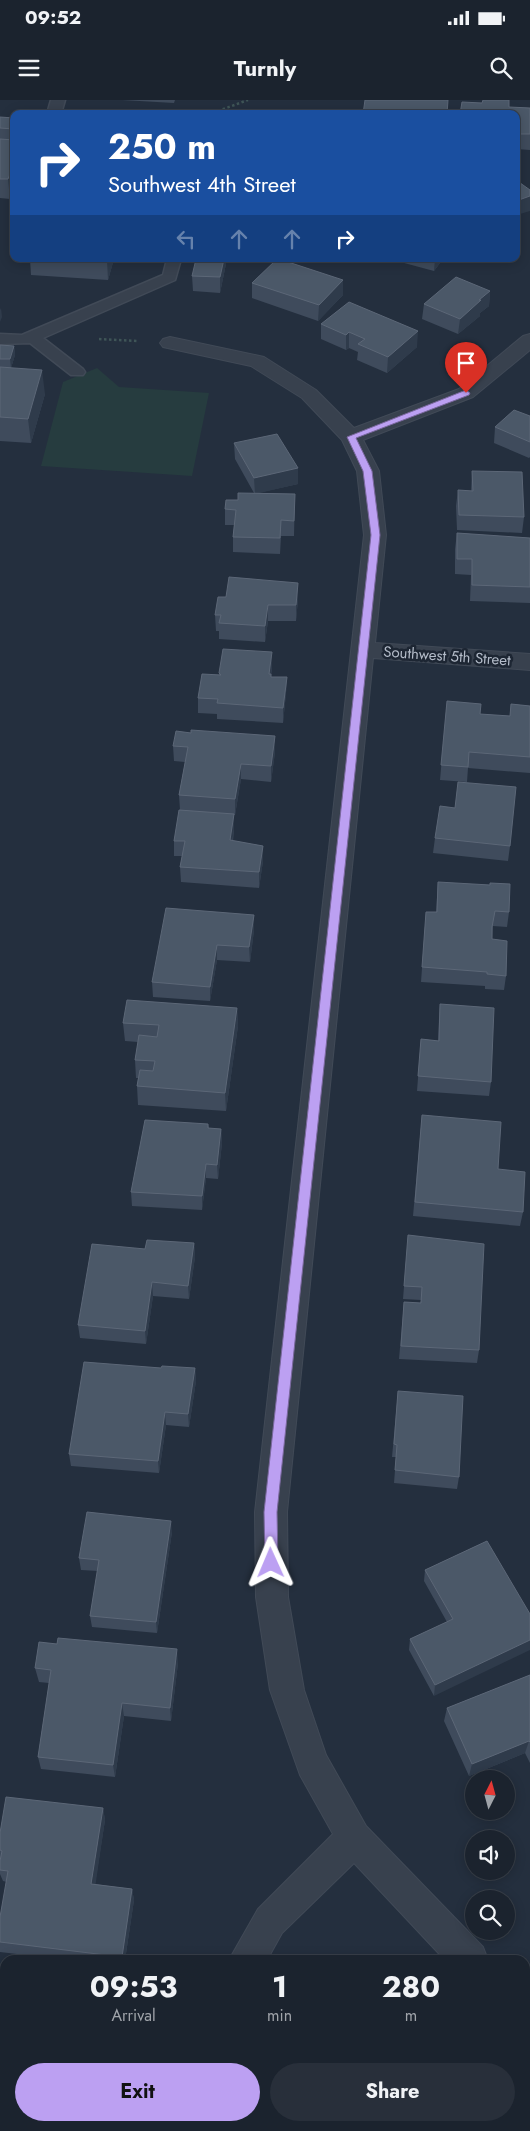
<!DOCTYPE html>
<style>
body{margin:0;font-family:Jost,sans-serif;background:#282f3a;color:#f1f3f6;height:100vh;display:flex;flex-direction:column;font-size:19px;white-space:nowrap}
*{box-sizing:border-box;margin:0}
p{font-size:16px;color:#a0a4aa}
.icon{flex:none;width:28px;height:28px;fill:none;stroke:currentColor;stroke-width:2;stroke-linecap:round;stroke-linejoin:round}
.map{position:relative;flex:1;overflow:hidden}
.side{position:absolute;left:0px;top:1855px;width:530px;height:176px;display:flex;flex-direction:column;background:#1b232e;border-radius:15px 15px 0 0;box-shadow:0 2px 12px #0003,0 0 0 1px #39404a}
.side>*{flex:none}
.guide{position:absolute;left:10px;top:10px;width:510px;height:152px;border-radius:10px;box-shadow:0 2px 12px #0003,0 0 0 1px #39404a;background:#1a4fa0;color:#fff;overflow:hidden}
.needle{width:32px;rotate:6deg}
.buttons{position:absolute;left:465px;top:1670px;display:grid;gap:10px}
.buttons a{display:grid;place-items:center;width:50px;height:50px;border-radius:50%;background:#1b232e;box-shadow:0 2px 12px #0003,0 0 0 1px #39404a;font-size:25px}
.pin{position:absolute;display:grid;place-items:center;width:42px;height:42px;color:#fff;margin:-51px -21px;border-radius:50% 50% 50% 0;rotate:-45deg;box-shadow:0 0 5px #0007}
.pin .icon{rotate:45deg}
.me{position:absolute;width:55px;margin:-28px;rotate:359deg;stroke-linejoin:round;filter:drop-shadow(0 0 4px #0008)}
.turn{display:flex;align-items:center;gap:18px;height:105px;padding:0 15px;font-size:22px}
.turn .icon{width:65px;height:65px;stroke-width:2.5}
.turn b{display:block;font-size:35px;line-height:42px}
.lanes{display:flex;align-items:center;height:48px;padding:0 15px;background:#0003;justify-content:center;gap:25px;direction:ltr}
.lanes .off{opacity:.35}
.eta{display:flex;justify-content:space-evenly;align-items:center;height:85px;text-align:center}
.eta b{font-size:30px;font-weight:700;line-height:35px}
.primary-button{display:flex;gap:10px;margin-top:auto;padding:10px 15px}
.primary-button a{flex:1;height:58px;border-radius:30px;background:#bca0f2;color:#111;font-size:20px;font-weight:700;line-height:58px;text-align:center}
.primary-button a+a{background:#282f3a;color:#f1f3f6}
.status{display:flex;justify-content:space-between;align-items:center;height:35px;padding:0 25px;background:#1b232e;direction:ltr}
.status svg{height:14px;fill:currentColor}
header{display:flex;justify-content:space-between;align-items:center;height:65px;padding:0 15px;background:#1b232e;font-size:22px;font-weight:700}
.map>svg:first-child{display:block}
</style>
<div class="status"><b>09:52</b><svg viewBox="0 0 49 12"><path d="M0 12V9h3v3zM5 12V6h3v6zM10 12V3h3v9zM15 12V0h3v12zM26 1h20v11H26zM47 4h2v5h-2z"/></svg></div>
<header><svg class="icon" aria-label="menu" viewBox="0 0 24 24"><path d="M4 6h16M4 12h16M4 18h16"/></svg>Turnly<svg class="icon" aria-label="search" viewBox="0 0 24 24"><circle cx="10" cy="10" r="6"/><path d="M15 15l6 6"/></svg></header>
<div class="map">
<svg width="530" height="2031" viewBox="0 0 530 2031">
<rect width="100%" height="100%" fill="#242f3e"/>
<!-- green -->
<path fill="#263c3f" d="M97,268L119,287L209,293L192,376L41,366L63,282Z"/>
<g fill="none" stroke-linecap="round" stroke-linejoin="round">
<defs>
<path id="lane" d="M51,0H65L61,14H47Z
M167,159H181L175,180L43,238L83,269L85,272L83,275H71L30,243L0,244V234L22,235L163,175Z"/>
<path id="street" d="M530,234V250L473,297L363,340L379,371L386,435L375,543L530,554V570L373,558L287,1412L288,1497L304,1590L326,1655L366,1726L483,1847L488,1860H445L354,1763L282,1833L267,1860H229L258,1809L333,1734L300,1675L270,1590L256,1497L255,1412L364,435L357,371L342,340L302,298L251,266L163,247L160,243L163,239L170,237L264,257L316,290L354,328L459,289L523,236Z
M525,1901L530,1903V1942L525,1940Z
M172,2026H210V2031H172Z"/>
</defs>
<!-- lane casing -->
<use href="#lane" stroke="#414a57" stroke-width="3"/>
<!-- street casing -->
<use href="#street" stroke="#414a57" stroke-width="2"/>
<!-- path -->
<path stroke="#3f5557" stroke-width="2.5" stroke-dasharray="2.5 2.5" stroke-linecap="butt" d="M218,11L248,0
M99,239L138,241"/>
<!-- lane -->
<use href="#lane" fill="#38414e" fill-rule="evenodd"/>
<!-- street -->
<use href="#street" fill="#38414e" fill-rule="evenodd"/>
</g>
<!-- wall -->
<path fill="#3f4b5c" d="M122,0H175L174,3Z
M509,7L530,8V50L516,49V14Z
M0,17L14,18V89L10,99L0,98Z
M30,159H114L108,180L31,175Z
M142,159H163V161L142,160Z
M227,159L220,193L193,191L192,176Z
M393,159H443L434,171L393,160Z
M343,180V195L318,221L252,198V183Z
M490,191L489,206L480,213V216L458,234L422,219L424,204Z
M321,224L417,247L387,273L357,260L358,252L349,248L346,250L321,239Z
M0,245L14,246L15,255L11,268L45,294L31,343L0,341Z
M530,316V357L529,358L494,343L495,327Z
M234,343L298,384L257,393L295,394L294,436H281L280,454L233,452V437L234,425H225V409L238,400L254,393L235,359Z
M472,371L524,417L522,433L457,430L456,406L458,390L471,391Z
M457,433L530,438V503L470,501L471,475L455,474V449Z
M298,483V499L296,521H268L265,542L219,539V531H216L215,515L226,497Z
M272,567L271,577H287L286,593L283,623L217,619V614L198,613V598L219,575V573Z
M447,601L480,614L510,616L511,604L530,606V673L468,668L467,682L440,680Z
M191,633L275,636V652L271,682L241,679L235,715H234V729L233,741L263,746V761L259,788L181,782L180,767L182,756H174V741L180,710L179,695L185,662L174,661L173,646Z
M455,708L510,746L508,761L433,753L435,738Z
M438,782L509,812L507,827L493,826L492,839L506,876L504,890L485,889V886L421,882L426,812H436Z
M254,815V830L250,862L217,860L210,901L153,897L152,882Z
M440,904L491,982L489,996L417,991L421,939L438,941L439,918Z
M237,908L238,926L226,1011L138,1005L137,986L138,978H136L135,960L138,942L125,941L123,923Z
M422,1015L498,1069L523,1112L520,1126L413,1116Z
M208,1024L209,1028L221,1029L222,1043L218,1079L206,1078L202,1110L132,1106L131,1092Z
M194,1143L195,1157L189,1199L153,1196L146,1244L80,1238L78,1225L145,1149Z
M407,1149L479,1250L477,1263L399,1259L404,1202L420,1203L421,1200L403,1199Z
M161,1268H195L196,1281L189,1327L166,1325L159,1373L71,1366L69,1354Z
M398,1291L459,1377L457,1389L394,1383L396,1357H392Z
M172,1432L157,1533L92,1527L90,1516L98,1471L81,1470L79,1458Z
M487,1441L434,1596L409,1550L410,1539L447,1522L424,1481L425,1470Z
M178,1563L171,1621L124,1616L115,1677L41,1669L38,1657L49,1583L39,1582L35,1568Z
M530,1575V1663L525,1653L469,1676L444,1621L447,1608Z
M103,1708L105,1720L95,1784L132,1789L134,1800L125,1860H67L0,1852V1817L7,1782L3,1781L0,1774V1733Z"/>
<!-- shaded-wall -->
<path fill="#2f3b4b" d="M14,63V89L10,99L8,79Z
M530,96V111L520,114V120L516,121V101Z
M107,159H114L108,180L107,160Z
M224,159H227L220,193V177Z
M435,159H443L434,171Z
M343,180V195L318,221L319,205Z
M490,191L489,206L480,213V216L458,234L460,219L479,200Z
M1,208L2,217L0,222V210Z
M418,231L417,247L387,273L388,257Z
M349,232V248L346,250V235Z
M14,246L15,255L11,268L10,259Z
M42,270L45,294L31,343L28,319Z
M298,368V384L255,394L254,378Z
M298,483V499L296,521V505Z
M268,505V521L265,542V526Z
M272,552V567L269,590V574Z
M287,577L286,593L283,623V608Z
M275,636V652L271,682V666Z
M241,664V679L235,715V699Z
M234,714V729L230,755V740Z
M263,746V761L259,788V772Z
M254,815V830L250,862L249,847Z
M217,845V860L210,901V887Z
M237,908L238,926L226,1011L225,993Z
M221,1029L222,1043L218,1079L217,1065Z
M206,1064V1078L202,1110V1096Z
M194,1143L195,1157L189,1199L188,1186Z
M152,1182L153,1196L146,1244L145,1231Z
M195,1268L196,1281L189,1327L188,1314Z
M165,1312L166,1325L159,1373L158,1361Z
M171,1421L172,1432L157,1533L156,1522Z
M530,1540V1550L434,1596L435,1585Z
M177,1549L178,1563L171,1621L170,1608Z
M122,1603L124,1616L115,1677L113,1665Z
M529,1641L525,1653L469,1676L472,1664Z
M103,1708L105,1720L94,1795L91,1784Z
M132,1789L134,1800L125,1860H123L122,1857Z
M40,2026H45L44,2031H39Z"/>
<!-- building -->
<path fill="#4b5868" stroke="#5c6777" d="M365,0H448L447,14H363Z
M483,0H509V7L530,8V34H516V14H460L462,2L482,3Z
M0,17L14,18V29L0,28Z
M0,39L14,40V63L8,79H0Z
M516,80L530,90V96L516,101Z
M516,101L521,105L516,107Z
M85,159H107V160Z
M196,159H224L220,177L192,176Z
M277,159H279L343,180L319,205L252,183Z
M456,177L490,191L479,200H481L460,219L424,204Z
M349,202L418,231L388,257L358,244L365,239L349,232L346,235L321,224Z
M0,245L14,246L10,259H0Z
M0,267L42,270L28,319L0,317Z
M514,310L530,316V342L495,327Z
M277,334L298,368L254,378L234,343Z
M472,371L522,372L524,417L459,415L458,390L473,391Z
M238,393L295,394L294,421L281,420L280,438L233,437L236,410L225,409L226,400H238Z
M457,433L530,438V487L472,485V459H457Z
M229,477L298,483L296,505H268L265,526L219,523L221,515H215L218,497H226Z
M223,549L272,552L269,574H271V577H287L283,608L217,603L218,599L198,598L202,574L221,575L219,573Z
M447,601L481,604L480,614L510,616L511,604L530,606V657L469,652L468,667L441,665Z
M191,630L275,636L271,666L241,664L235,699L179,695L188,647L173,646L176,631L191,633Z
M458,682L516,687L510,746L435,738L440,706L455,708Z
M179,710L234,714L230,740L263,746L259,772L180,767L185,741H174Z
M438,782L490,785V783L510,784L509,812L495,811L492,827V839L507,841L506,876L487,874V872L422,867L426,812H437Z
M166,808L254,815L249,847L217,845L210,887L152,882Z
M127,900L237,908L225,993L137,986L140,970L153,971L155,961L135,960L139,935L157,937L159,925L123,923Z
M440,904L494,908L491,982L418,976L421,939L439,941Z
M422,1015L501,1022L498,1069L525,1072L523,1112L415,1102Z
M145,1020L208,1024V1028L221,1029L217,1065L206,1064L202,1096L131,1092Z
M408,1135L484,1144L479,1250L401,1246L404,1202L421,1203L422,1187L404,1186Z
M147,1140L194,1143L188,1186L152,1182L145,1231L78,1225L92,1144L145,1149Z
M84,1262L161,1268L162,1266L195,1268L188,1314L165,1312L158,1361L69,1354Z
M398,1291L463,1296L459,1377L395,1370L397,1345L394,1344Z
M87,1412L171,1421L156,1522L90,1516L99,1460L79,1458Z
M487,1441L530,1514V1540L435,1585L410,1539L453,1519L425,1470Z
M58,1538L177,1549L170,1608L122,1603L113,1665L38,1657L51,1570L35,1568L39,1542L57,1544Z
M530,1575V1642L529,1641L472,1664L447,1608Z
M6,1697L103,1708L91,1784L132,1789L122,1857L0,1842V1817L8,1771L0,1770V1761L2,1751L0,1750V1733Z
M0,1882L5,1883V2026H40L39,2031H0Z
M368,2026H474L479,2031H364Z
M484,2026H486L491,2031H480Z"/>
<!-- route -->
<path fill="#bca0f2" stroke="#7a689d" d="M466,290L470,293L469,295L356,338L372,371L380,435L277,1412L278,1463L276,1467L271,1469L267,1467L265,1463L264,1412L371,435L363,371L347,337Z"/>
<g text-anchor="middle" stroke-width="5" stroke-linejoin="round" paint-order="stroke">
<!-- street labels -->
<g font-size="15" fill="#b4bcc9" stroke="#1d2633">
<text transform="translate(447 556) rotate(4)" y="5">Southwest 5th Street</text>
</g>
</g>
</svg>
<div class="buttons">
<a><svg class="needle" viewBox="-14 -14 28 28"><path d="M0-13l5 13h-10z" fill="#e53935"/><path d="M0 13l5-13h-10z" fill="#a0a4aa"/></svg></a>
<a><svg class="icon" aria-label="sound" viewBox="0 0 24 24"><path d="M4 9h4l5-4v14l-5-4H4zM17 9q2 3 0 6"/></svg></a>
<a><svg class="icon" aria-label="search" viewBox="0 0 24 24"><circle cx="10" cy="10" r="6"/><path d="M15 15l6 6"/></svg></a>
</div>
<div class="pin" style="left:466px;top:293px;background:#d93025"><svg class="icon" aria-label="arrive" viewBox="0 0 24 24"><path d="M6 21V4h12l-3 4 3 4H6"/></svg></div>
<svg class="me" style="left:271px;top:1463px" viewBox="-20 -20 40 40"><path d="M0-17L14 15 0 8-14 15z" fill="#bca0f2" stroke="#fff" stroke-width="4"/></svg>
<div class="guide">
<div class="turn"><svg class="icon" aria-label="right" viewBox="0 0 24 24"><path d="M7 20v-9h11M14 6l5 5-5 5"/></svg><div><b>250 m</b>Southwest 4th Street</div></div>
<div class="lanes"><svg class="icon off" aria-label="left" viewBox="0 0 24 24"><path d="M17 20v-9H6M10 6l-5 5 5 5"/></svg><svg class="icon off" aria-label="ahead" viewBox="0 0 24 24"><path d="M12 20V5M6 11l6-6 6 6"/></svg><svg class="icon off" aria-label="ahead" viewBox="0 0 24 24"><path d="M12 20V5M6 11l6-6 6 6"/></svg><svg class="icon" aria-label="right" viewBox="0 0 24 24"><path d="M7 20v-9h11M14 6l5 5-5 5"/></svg></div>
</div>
<section class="side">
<div class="eta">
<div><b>09:53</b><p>Arrival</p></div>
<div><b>1</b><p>min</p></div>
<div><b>280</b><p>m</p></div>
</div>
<div class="primary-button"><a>Exit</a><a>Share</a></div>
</section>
</div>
